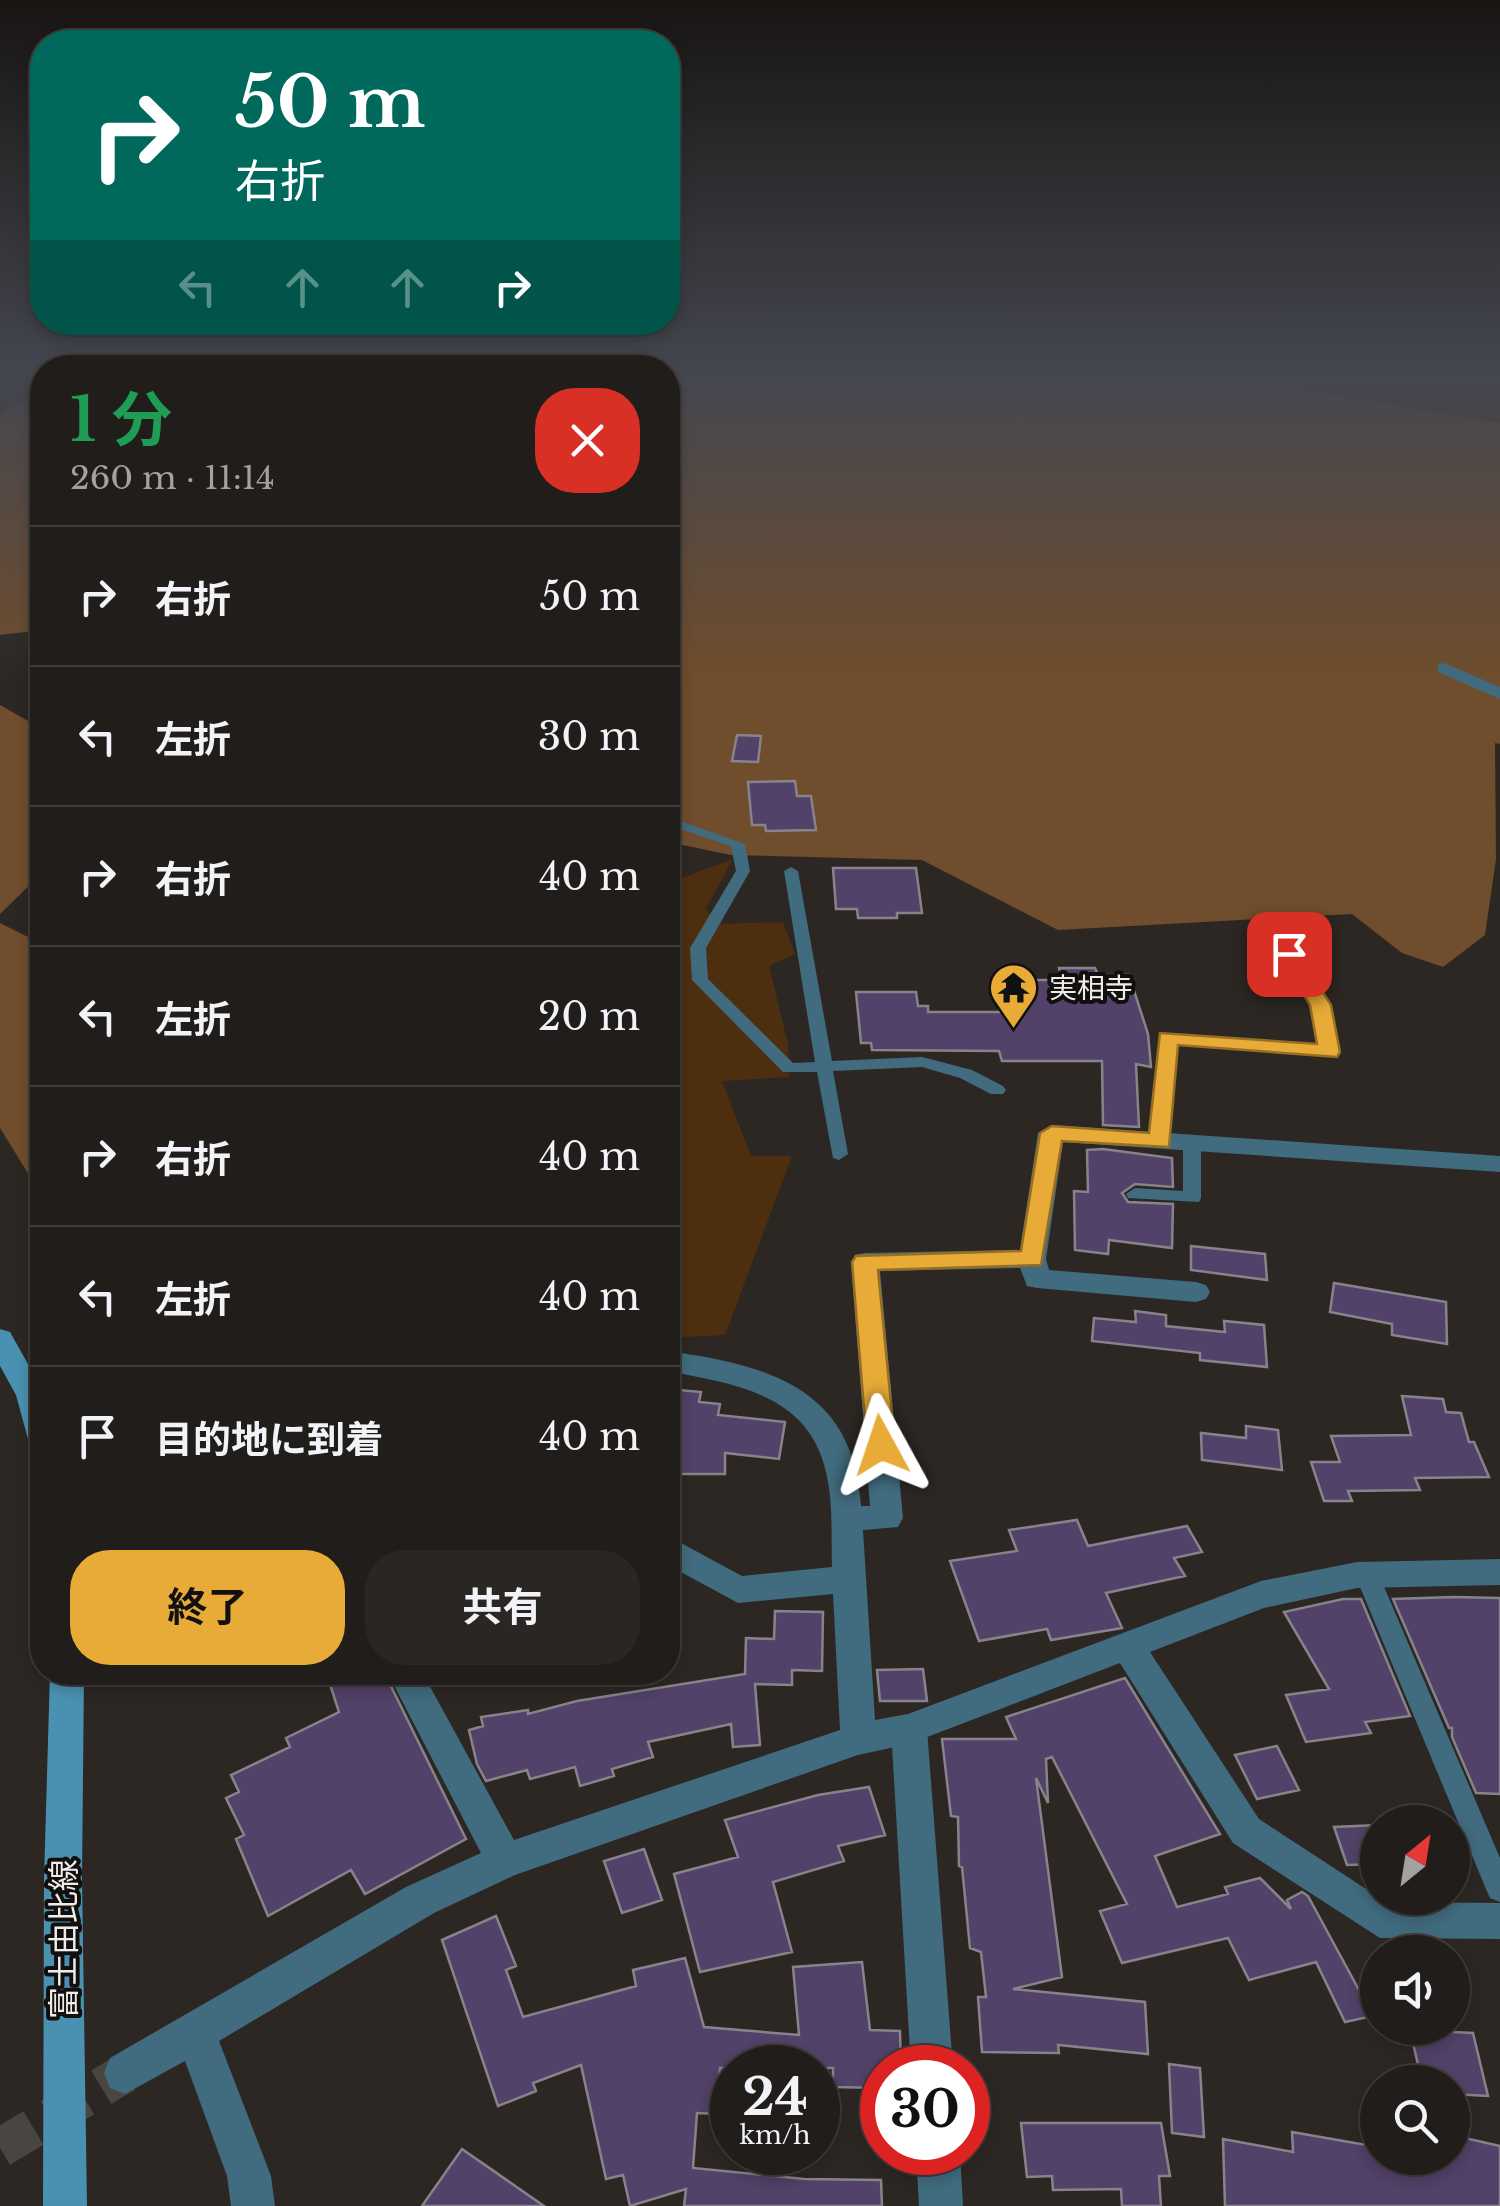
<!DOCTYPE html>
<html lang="ja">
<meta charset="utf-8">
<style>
body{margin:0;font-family:"Libre Baskerville","Noto Sans JP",serif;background:#292623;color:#f1f3f6;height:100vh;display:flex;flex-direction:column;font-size:38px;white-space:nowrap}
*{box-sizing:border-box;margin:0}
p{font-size:32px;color:#a2a2a2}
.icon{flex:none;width:55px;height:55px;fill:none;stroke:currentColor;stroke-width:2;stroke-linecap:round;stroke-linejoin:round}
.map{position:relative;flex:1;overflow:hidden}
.sheet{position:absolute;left:30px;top:355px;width:650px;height:1330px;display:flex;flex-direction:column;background:#211d1a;border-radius:40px;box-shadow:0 5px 15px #0003,0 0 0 2px #3e3b39}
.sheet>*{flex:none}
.hud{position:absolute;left:30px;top:30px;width:650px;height:305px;border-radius:40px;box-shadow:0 5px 15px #0003,0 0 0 2px #3e3b39;background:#00695c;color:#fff;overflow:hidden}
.needle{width:65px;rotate:30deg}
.buttons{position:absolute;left:1360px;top:1805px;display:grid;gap:20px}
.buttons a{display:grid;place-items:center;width:110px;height:110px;border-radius:50%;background:#211d1a;box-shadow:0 5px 15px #0003,0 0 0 2px #3e3b39;font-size:50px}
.speed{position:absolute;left:710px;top:2045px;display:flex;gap:20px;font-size:50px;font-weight:700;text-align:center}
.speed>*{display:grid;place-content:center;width:130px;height:130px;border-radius:50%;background:#211d1a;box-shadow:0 5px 15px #0003,0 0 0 2px #3e3b39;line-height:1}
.speed small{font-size:25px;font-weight:400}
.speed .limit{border:15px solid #d22;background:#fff;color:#111}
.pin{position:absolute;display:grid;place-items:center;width:85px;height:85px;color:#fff;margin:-42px;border-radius:20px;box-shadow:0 5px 15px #0006}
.me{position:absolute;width:110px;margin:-55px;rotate:355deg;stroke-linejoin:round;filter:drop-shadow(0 0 8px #0008)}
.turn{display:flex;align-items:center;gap:35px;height:210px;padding:0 40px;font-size:45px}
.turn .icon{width:130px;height:130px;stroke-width:2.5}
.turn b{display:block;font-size:70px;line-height:85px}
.lanes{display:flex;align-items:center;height:95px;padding:0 40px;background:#0003;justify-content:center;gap:50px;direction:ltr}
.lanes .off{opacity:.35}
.round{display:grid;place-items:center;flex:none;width:105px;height:105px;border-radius:40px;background:#292623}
.overview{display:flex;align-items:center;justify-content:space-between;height:170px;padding:0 40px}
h1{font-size:60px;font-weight:700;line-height:75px;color:#1e9e55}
.primary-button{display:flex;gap:20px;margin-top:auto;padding:20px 40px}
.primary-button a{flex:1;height:115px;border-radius:40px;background:#e8ab37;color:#111;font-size:40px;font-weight:700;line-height:115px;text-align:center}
.primary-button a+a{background:#292623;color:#f1f3f6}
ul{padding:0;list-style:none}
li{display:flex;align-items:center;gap:30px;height:140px;padding:0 40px;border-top:2px solid #3e3b39}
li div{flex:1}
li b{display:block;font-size:38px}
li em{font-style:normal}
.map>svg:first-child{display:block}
</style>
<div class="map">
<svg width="1500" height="2206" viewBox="0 0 1500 2206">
<rect width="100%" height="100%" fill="#2c2723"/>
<!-- green -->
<path fill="#4d2f10" d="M1074,377H1500V479Z
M733,859L706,909L717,924L783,922L795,954L769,966L788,1044L789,1077L722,1081L751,1156H792L725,1335L668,1338V883Z"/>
<!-- forest -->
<path fill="#704d2c" d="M668,377H1224L1500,423V744L1495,743L1496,859L1485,935L1443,967L1402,953L1352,914L1058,930L922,860L731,855L668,842Z
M42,389V630L0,635V415Z
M0,705L42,729V873L0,914Z
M0,923L42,944V1196L0,1128Z"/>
<!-- building -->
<path fill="#524168" stroke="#86848a" stroke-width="2.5" d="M737,735L761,736L758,762L732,761Z
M795,781L797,796H811L816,830L766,831L765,825H752L748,782Z
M833,868H916L922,913H897V918H858L857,909H836Z
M1059,968H1095L1098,975H1129L1148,1034L1151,1067L1136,1064L1139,1127L1103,1125L1102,1061H1002L999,1051L872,1050L871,1043H861L856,992H916L918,1006H928V1012H1000L996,992H1022L1019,980H1062Z
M1103,1149L1172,1158L1173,1187L1135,1184L1122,1193L1128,1202L1173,1204L1172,1248L1109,1240L1108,1254L1075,1250L1074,1191L1088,1192L1087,1150Z
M1191,1246L1265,1254L1267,1280L1191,1270Z
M1334,1283L1446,1302L1447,1344L1392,1335V1324L1330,1312Z
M1135,1311L1166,1315V1326L1225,1332L1224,1321L1264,1325L1267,1367L1200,1360V1353L1092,1341L1094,1318L1136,1322Z
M668,1389L701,1392L699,1402L720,1404L718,1415L785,1422L779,1459L725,1453V1474H668Z
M1402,1396L1443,1399L1446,1412L1461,1413L1469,1442H1474L1489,1477L1415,1478L1420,1490L1348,1491L1352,1501H1324L1311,1462H1340L1331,1436L1411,1435Z
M1246,1426L1278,1430L1282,1470L1202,1460L1201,1433L1246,1438Z
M1077,1520L1088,1546L1187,1526L1202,1552L1174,1558L1185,1576L1106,1593L1122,1628L1051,1640L1047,1629L979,1641L950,1561L1017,1551L1009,1530Z
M1454,1597L1500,1598V1794L1476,1793L1452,1737V1728H1449L1393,1599Z
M1343,1599H1361L1410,1716L1365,1722L1371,1733L1306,1742L1286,1695L1329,1689L1284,1612Z
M775,1611L823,1612L822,1671L792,1670V1685L755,1684L760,1745L733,1747L731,1724L648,1742L653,1757L612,1769L614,1776L580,1786L575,1767L530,1779L527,1770L486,1781L477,1764L469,1730L483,1726L481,1717L528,1710V1714L577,1701L745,1674L746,1638L774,1639Z
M923,1669L927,1701H880L877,1670Z
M326,1672H384L466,1839L365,1894L351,1870L268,1916L236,1839L244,1835L226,1798L239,1792L231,1775L290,1747L286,1738L339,1712Z
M1125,1678L1220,1834L1155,1856L1177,1907L1228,1894L1225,1887L1260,1878L1291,1909L1287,1900L1302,1892L1308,1896L1373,2016L1345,2022L1316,1962L1249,1980L1228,1938L1122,1963L1100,1911L1127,1904L1052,1757L1046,1759L1048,1803L1036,1778L1062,1977L1013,1989L1145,2002L1148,2054L1058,2045L1059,2053L982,2052L978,1997H986L981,1952L970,1948L962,1867L959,1866L958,1817L951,1816L942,1739H1016L1006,1717Z
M1277,1746L1299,1790L1257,1799L1235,1755Z
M869,1787L885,1835L838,1846L844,1861L773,1882L792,1952L700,1972L674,1874L738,1857L725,1820L818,1795Z
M1378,1825V1864L1347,1865L1334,1827Z
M644,1849L662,1900L622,1913L604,1861Z
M496,1916L516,1966L506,1970L523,2017L636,1986L633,1970L685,1958L704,2027L799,2035L793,1967L862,1962L870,2030L900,2031L901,2068H882V2088L833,2087V2068H720L718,2114L697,2113L693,2168L804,2179L881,2180L882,2206H684L686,2189L630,2206L623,2175L606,2179L581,2065L533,2083L536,2091L498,2106L442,1940Z
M1410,2030L1473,2033L1488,2096L1452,2094V2082H1422Z
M1169,2064L1200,2068L1204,2137L1172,2133Z
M1021,2123H1161L1170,2176H1159L1161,2206H1122L1121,2189L1053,2190L1052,2176L1027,2177Z
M1292,2132L1378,2147V2158H1452V2135L1500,2146V2206H1225L1223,2139L1293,2152Z
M462,2149L544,2206H422Z"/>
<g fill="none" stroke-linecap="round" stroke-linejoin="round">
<!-- minor-tunnel -->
<path stroke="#494541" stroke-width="39" stroke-dasharray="39 20" stroke-linecap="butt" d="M0,2148L125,2073"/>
<!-- service -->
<path fill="#416b7f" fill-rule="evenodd" d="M668,817L745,844L750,871L706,948L708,979L793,1063L815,1062L784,871L791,867L798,871L832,1061L922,1057L972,1070L1003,1086L1006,1090L1003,1094H991L960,1078L922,1067L833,1071L848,1154L839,1160L833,1158L817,1072H783L692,980L690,948L736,871L731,846L668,825Z
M1274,924L1282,929L1328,1005L1337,1052L1329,1057L1176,1043L1170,1141L1167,1145H1155L1152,1141L1162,1033L1319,1046L1312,1005L1266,929Z
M1192,1138L1201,1144V1198L1199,1202L1128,1198L1126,1194L1135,1188L1183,1191V1144Z
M1367,1566L1375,1568L1379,1575L1500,1858V1902L1490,1898L1486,1889L1355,1575L1359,1568Z"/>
<!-- minor -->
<path fill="#416b7f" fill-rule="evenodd" d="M1444,663L1500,687V699L1438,672V664Z
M1051,1125L1500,1156V1172L1063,1142L1046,1259L1049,1270L1196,1282L1206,1285L1210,1292L1206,1299L1196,1302L1037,1288L1027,1286L1020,1268L880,1271L903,1518L898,1527L863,1530L875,1720L908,1714L1261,1581L1357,1562L1500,1559V1585L1357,1588L1264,1608L1150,1652L1259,1819L1386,1902L1500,1903V1939L1380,1938L1233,1843L1120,1663L909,1744L858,1755L515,1875L434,1913L219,2041L271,2176L275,2206H231L227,2176L185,2061L125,2094L110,2088L104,2073L110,2058L406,1887L481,1853L387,1672H422L514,1840L840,1730L833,1594L738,1603L668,1565V1536L742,1576L832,1567C831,1539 833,1509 828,1482C814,1395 739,1385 668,1371V1351C767,1365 854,1387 861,1506H870L851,1262L855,1255L865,1253L1020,1250L1038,1133Z"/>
<!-- tertiary -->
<path fill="#416b7f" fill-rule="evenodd" d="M909,1714L922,1718L927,1729L953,2068H911L891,1729L896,1718Z
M916,2152H960L963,2206H919Z"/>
<!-- secondary -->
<path fill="#4a91b1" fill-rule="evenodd" d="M0,1329L10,1332L42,1389V1453L31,1450L16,1395L0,1366Z
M50,1672H84L82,1879L87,2206H43L44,1879Z"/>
</g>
<!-- sky -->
<linearGradient id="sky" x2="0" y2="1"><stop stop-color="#181513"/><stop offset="0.55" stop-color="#454750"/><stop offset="1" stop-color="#454750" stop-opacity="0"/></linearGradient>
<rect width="1500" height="686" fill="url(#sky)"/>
<!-- route -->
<path fill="#e8ab37" stroke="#976f24" stroke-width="2.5" d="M1289,948L1296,950L1331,1005L1340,1052L1337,1057L1178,1045L1169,1147L1062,1141L1041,1265L878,1270L895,1445L891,1452L881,1455L871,1452L867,1445L852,1262L856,1256L1021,1251L1040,1133L1052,1126L1149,1133L1160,1033L1317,1044L1310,1005L1279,954Z"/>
<!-- icons -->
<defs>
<symbol id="temple-pin" viewBox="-11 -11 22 30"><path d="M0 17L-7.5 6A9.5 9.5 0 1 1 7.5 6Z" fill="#e8ab37" stroke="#12100f"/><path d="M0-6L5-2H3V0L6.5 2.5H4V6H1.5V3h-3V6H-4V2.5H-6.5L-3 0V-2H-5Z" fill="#111"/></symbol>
</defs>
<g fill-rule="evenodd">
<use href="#temple-pin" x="986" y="960" width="55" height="75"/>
</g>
<g text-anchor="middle" stroke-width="8" stroke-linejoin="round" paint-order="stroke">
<!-- poi labels -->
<g font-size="28" fill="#efece9" stroke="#12100f" text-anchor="start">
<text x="1049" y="998">実相寺</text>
</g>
<!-- near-street labels -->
<g font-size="32" fill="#efece9" stroke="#12100f">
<text transform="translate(64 1939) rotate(-90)" y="11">富士由比線</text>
</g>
</g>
</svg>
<div class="buttons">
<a><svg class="needle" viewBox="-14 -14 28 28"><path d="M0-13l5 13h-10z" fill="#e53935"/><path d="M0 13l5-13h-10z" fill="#a2a2a2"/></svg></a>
<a><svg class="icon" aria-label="sound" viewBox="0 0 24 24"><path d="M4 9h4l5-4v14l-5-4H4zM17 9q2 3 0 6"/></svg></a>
<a><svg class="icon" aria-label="search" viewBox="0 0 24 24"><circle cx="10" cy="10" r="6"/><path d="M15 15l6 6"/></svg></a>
</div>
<div class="speed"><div>24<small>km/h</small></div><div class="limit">30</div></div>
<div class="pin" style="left:1289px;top:954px;background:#d93025"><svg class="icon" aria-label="arrive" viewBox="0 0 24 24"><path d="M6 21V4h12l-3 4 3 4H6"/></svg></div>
<svg class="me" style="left:881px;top:1445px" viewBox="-20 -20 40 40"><path d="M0-17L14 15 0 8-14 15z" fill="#e8ab37" stroke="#fff" stroke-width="4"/></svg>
<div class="hud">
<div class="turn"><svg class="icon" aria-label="right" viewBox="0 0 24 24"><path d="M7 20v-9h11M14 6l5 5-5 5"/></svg><div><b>50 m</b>右折</div></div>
<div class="lanes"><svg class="icon off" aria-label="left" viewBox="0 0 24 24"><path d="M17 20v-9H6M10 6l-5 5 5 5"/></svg><svg class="icon off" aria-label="ahead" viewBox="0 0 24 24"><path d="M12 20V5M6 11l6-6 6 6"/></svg><svg class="icon off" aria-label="ahead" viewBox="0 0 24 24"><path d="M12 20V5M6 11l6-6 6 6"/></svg><svg class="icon" aria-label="right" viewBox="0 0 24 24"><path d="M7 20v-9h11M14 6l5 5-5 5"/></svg></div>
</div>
<section class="sheet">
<div class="overview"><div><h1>1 分</h1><p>260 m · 11:14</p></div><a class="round" style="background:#d93025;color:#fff"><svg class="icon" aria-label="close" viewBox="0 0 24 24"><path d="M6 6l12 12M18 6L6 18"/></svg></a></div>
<ul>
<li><svg class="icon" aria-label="right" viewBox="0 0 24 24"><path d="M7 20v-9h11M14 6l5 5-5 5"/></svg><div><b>右折</b></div><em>50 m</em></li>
<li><svg class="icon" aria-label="left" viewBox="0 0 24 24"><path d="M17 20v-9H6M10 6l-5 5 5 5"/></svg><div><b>左折</b></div><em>30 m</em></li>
<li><svg class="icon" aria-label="right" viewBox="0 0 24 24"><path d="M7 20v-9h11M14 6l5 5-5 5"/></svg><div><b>右折</b></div><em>40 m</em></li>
<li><svg class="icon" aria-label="left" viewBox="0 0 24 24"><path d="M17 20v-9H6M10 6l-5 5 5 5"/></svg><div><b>左折</b></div><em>20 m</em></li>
<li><svg class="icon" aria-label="right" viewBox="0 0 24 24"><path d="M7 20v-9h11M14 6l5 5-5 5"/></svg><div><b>右折</b></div><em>40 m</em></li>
<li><svg class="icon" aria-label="left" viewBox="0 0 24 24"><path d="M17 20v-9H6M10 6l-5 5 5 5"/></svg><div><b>左折</b></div><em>40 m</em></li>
<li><svg class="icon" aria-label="arrive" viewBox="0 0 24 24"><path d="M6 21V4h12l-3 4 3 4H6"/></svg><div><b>目的地に到着</b></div><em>40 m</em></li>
</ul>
<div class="primary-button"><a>終了</a><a>共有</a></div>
</section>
</div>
